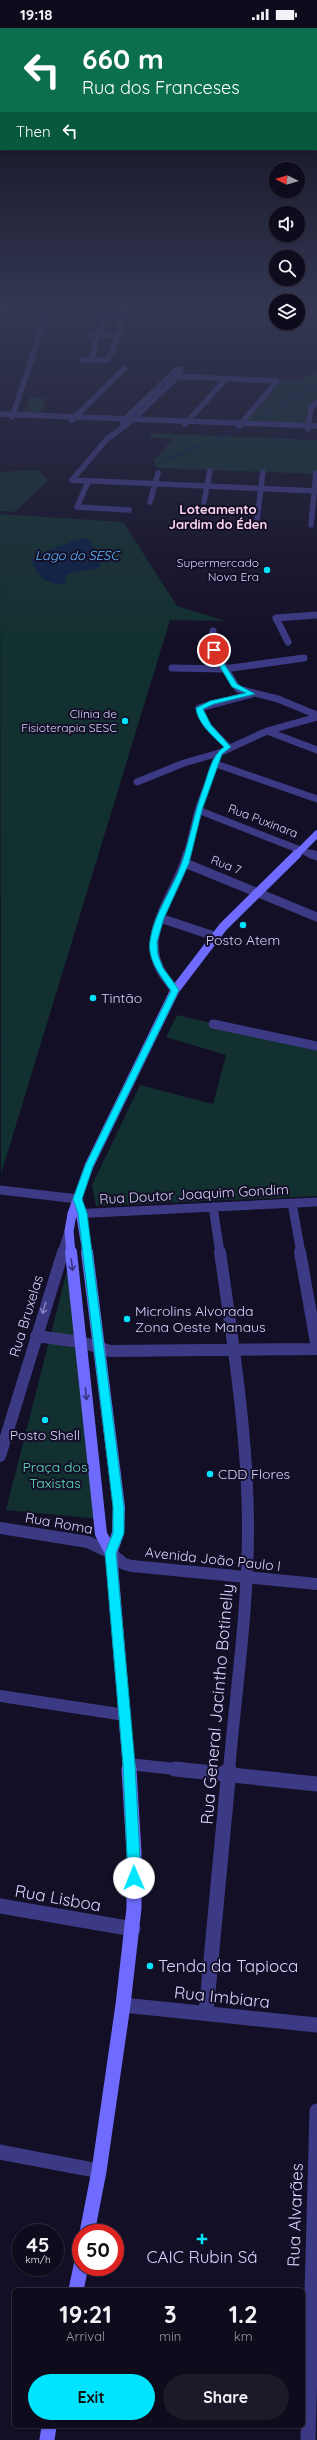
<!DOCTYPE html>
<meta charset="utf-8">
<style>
body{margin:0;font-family:Quicksand,sans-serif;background:#1c1929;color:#f1f3f6;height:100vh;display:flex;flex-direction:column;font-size:15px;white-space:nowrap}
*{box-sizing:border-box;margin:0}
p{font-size:13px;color:#9b9ba3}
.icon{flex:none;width:22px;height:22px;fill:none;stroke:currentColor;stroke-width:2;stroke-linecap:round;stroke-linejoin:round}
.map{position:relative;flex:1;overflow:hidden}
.drawer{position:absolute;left:12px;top:2260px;width:293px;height:140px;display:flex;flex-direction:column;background:#0e0b1c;border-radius:6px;box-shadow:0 1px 3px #0004,0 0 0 1px #2e2b3b}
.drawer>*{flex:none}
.hud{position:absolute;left:0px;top:0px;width:317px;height:122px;box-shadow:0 1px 3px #0004,0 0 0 1px #2e2b3b;background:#0b6e4f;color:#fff;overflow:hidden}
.needle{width:26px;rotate:275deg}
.buttons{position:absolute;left:269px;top:134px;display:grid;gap:8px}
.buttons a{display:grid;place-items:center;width:36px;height:36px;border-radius:50%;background:#0e0b1c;box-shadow:0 1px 3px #0004,0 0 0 1px #2e2b3b;font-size:20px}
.speed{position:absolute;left:12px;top:2196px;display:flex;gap:8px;font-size:20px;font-weight:700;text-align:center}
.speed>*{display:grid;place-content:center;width:52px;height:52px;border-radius:50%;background:#0e0b1c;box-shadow:0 1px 3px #0004,0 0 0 1px #2e2b3b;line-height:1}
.speed small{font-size:10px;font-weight:400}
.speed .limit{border:6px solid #d22;background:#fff;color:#111}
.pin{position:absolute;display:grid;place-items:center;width:34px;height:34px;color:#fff;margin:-17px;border:2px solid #fff;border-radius:50%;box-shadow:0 1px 4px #0007}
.me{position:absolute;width:44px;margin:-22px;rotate:359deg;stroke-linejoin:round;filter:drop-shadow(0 0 3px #0008)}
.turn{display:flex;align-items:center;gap:14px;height:84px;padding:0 16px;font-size:18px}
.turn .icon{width:52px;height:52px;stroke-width:2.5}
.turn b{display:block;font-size:28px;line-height:34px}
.then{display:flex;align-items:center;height:38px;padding:0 16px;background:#0003;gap:8px;font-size:15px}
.eta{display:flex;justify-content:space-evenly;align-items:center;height:68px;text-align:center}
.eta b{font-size:24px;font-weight:700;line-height:28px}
.action{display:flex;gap:8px;margin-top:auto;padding:8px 16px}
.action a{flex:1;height:46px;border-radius:24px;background:#00e5ff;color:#111;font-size:16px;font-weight:700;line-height:46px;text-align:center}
.action a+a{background:#1c1929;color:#f1f3f6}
.status{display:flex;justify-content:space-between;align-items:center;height:28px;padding:0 20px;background:#0e0b1c;direction:ltr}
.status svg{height:11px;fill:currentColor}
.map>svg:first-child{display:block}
</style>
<div class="status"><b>19:18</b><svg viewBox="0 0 49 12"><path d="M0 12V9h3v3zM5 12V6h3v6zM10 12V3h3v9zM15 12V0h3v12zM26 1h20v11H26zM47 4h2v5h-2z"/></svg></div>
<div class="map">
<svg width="317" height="2412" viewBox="0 0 317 2412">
<rect width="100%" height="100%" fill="#130f26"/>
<!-- green -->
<path fill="#12302f" d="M317,342V373L305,398L244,395L282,351L302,352Z
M30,369L46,370L40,386H24Z
M150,405L317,412V446L158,440L153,433L173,411L150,409Z
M37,442L48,452L15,484L0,483V444Z
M0,486L123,494L177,578L226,593L170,592L1,1146Z
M177,987L317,1019V1168L96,1178L92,1157L140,1057L213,1076L226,1027L166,1009Z
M73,1219L98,1491L6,1482Z"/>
<!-- water -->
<path fill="#0a1f44" d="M87,510L94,520L101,538C90,545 77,541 66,547L65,555C50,560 33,546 32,531L37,527L76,512Z"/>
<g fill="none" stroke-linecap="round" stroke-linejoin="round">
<!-- stream -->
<path stroke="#0a1f44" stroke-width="1.5" d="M252,394L317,356
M159,435L247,397"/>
<!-- minor-far4 -->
<path stroke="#3d3a85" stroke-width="5.5" d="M3,286L4,282
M96,288L122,289
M90,307H118
M99,307L103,294
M83,332H108L118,307L124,282
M91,333L96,313
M173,348L277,353L239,398
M72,392L125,340
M185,396L227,350
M308,401L311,380L317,374
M72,452L317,463
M72,452L107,411L130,394L178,348L181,341L176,342L126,390L123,396
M88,454L77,479L129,482
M150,474L158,445
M204,474L210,443
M257,492L263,444
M311,497L316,445"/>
<!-- minor-far3 -->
<path stroke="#3d3a85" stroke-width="7" d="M213,603L211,617L238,661L278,671L317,687
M288,614L276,590L317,587
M172,640L224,641L304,630
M267,703L317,722
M228,719L206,696L199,680L252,666
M216,736L317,771
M137,754L184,735L219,725L267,703L317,689
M198,782L313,827
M187,827L198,782L219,725"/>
<!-- minor-far2 -->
<path stroke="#3d3a85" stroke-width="9" d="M311,826L317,828
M185,835L317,889
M160,890L214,908
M175,962C170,955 162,947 159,939C141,901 179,861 187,826
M213,996L317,1018
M292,1175L301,1225
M213,1179L220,1225
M72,1186L317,1174
M62,1225L69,1203"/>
<!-- minor-far1 -->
<path stroke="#3d3a85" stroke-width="12" d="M220,1224C233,1315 248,1408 248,1501C248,1581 236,1662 229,1742
M300,1224L317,1320
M36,1308L81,1314L110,1323L317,1321
M0,1428L63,1224
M0,1500L88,1514L111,1525
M0,1668L125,1687
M129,1736L184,1742"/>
<!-- minor -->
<path stroke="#3d3a85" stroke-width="15" d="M175,1741L317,1756
M0,1878L133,1901
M123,1977L317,1997
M206,1985L229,1741
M0,2124L99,2143
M308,2412L317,2083"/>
<!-- tertiary-far2 -->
<path stroke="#3d3a85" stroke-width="5.5" d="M0,386L317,398
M12,389L48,282"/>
<!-- tertiary-far1 -->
<path stroke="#3d3a85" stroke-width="9" d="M0,1162L78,1171"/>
<!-- tertiary -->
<path stroke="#3d3a85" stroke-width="12" d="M111,1525L124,1536L132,1538L317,1556"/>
<!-- secondary-far3 -->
<path stroke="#6f6bff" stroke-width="7" d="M296,827L317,806"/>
<!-- secondary-far2 -->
<path stroke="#6f6bff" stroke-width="9" d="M78,1171L87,1225
M71,1225L69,1203L72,1186L89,1138L175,962L223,899L297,826"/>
<!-- secondary-far1 -->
<path stroke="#6f6bff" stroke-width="12" d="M71,1224L101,1506L111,1525L129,1742
M87,1224L119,1479L118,1505L111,1525"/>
<!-- secondary -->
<path stroke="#6f6bff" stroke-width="15" d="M87,2205L99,2143L123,1977L134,1880V1825L129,1741
M76,2262L81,2238
M47,2412L49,2398"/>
</g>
<!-- one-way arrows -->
<defs><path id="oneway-shaft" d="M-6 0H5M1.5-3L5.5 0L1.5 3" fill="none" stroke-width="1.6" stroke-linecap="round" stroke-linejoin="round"/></defs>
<g stroke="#38347d">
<use href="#oneway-shaft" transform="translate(72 1237) rotate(82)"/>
<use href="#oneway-shaft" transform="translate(86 1366) rotate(84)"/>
</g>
<use stroke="#837fbc" href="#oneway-shaft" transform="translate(44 1280) rotate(106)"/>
<!-- sky -->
<linearGradient id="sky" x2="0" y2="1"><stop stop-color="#0a0815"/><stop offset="0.45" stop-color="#333752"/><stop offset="1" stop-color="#333752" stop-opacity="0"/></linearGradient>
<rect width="317" height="620" fill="url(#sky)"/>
<!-- route -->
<path fill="#00e5ff" stroke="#0095a6" d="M214,620L237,656L255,666L214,676L203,681L211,697L231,719L222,726L202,782L189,835L164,890L157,914L158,927L163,940L179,962L93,1138L82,1171L87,1185L124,1479V1505L116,1525L135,1736L141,1850L139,1855L134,1856L130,1855L128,1850L123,1736L105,1525L113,1505V1479L78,1185L73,1171L85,1138L171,963C161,948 147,932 150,913C154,885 173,861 182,834C190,811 194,785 203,761C208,747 211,728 224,719C214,709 197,695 196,680L210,673L246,665L232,659L210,622Z"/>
<!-- markers -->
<g fill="#00e5ff" stroke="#130f26" stroke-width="1.5">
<circle cx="267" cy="542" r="4"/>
<circle cx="125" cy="693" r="4"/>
<circle cx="243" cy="897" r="4"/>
<circle cx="93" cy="970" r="4"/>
<circle cx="127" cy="1291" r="4"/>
<circle cx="45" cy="1392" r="4"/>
<circle cx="210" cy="1446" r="4"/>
<circle cx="150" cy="1938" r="4"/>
<path d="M200 2205h4v4h4v4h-4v4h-4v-4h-4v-4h4z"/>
</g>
<g text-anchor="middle" stroke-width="4" stroke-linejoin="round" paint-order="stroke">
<!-- far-poi labels -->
<g font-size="12" fill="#d9d4ff" stroke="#130f26" text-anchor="end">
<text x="259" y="539">Supermercado<tspan x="259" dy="14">Nova Era</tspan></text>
<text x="117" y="690">Clínia de<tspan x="117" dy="14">Fisioterapia SESC</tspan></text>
</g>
<!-- far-street labels -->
<g font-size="12" fill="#d9d4ff" stroke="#130f26">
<text transform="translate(263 793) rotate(21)" y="4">Rua Puxinara</text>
<text transform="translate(226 837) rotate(21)" y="4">Rua 7</text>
</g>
<!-- far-quarter labels -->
<g font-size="13" font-weight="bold" fill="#ffd6f0" stroke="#130f26">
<text x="218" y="486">Loteamento<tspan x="218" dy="15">Jardim do Éden</tspan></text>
</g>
<!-- far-water labels -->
<g font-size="13" font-style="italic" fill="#62b6ff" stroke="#130f26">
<text x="77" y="532">Lago do SESC</text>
</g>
<!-- poi labels -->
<g font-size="14" fill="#d9d4ff" stroke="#130f26" text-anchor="start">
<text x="243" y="917" text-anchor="middle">Posto Atem</text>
<text x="101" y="975">Tintão</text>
<text x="135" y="1288">Microlins Alvorada<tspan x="135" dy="16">Zona Oeste Manaus</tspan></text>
<text x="45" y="1412" text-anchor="middle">Posto Shell</text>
<text x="218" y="1451">CDD Flores</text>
</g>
<!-- street labels -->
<g font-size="14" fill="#d9d4ff" stroke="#130f26">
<text transform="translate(194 1166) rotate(-3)" y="5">Rua Doutor Joaquim Gondim</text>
<text transform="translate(26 1288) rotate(-73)" y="5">Rua Bruxelas</text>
<text transform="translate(59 1495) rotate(10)" y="5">Rua Roma</text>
<text transform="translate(213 1531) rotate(6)" y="5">Avenida João Paulo I</text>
</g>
<!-- park labels -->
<g font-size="14" fill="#5fe0c0" stroke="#130f26">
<text x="55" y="1444">Praça dos<tspan x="55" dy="16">Taxistas</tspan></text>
</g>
<!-- near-street labels -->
<g font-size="17" fill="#d9d4ff" stroke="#130f26">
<text transform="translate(217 1676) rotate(-85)" y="6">Rua General Jacintho Botinelly</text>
<text transform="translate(58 1870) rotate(10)" y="6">Rua Lisboa</text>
<text transform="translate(222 1969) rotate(6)" y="6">Rua Imbiara</text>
<text transform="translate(295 2187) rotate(-88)" y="6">Rua Alvarães</text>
</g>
<!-- near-poi labels -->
<g font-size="17" fill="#d9d4ff" stroke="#130f26" text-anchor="start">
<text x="158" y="1944">Tenda da Tapioca</text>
<text x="202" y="2235" text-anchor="middle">CAIC Rubin Sá</text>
</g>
</g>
</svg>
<div class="buttons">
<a><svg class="needle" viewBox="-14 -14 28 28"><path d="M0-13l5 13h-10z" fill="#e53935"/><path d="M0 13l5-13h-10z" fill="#9b9ba3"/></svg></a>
<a><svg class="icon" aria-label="sound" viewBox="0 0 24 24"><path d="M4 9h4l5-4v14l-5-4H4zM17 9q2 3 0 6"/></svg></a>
<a><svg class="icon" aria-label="search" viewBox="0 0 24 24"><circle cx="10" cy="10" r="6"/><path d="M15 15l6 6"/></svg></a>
<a><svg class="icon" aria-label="layers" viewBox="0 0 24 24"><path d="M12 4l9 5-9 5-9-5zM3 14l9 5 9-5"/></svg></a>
</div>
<div class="speed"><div>45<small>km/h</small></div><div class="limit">50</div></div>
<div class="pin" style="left:214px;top:622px;background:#d93025"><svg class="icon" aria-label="arrive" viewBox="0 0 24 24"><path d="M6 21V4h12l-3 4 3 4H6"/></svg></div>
<svg class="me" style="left:134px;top:1850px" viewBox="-20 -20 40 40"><circle r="19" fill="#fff"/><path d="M0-13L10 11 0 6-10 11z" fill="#00e5ff"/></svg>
<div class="hud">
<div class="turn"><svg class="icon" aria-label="left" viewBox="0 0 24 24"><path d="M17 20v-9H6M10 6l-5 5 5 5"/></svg><div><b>660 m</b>Rua dos Franceses</div></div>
<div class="then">Then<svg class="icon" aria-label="left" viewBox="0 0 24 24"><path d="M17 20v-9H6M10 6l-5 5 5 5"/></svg></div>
</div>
<section class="drawer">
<div class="eta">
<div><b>19:21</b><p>Arrival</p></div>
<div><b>3</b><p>min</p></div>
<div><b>1.2</b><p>km</p></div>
</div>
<div class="action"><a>Exit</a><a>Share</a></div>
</section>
</div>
